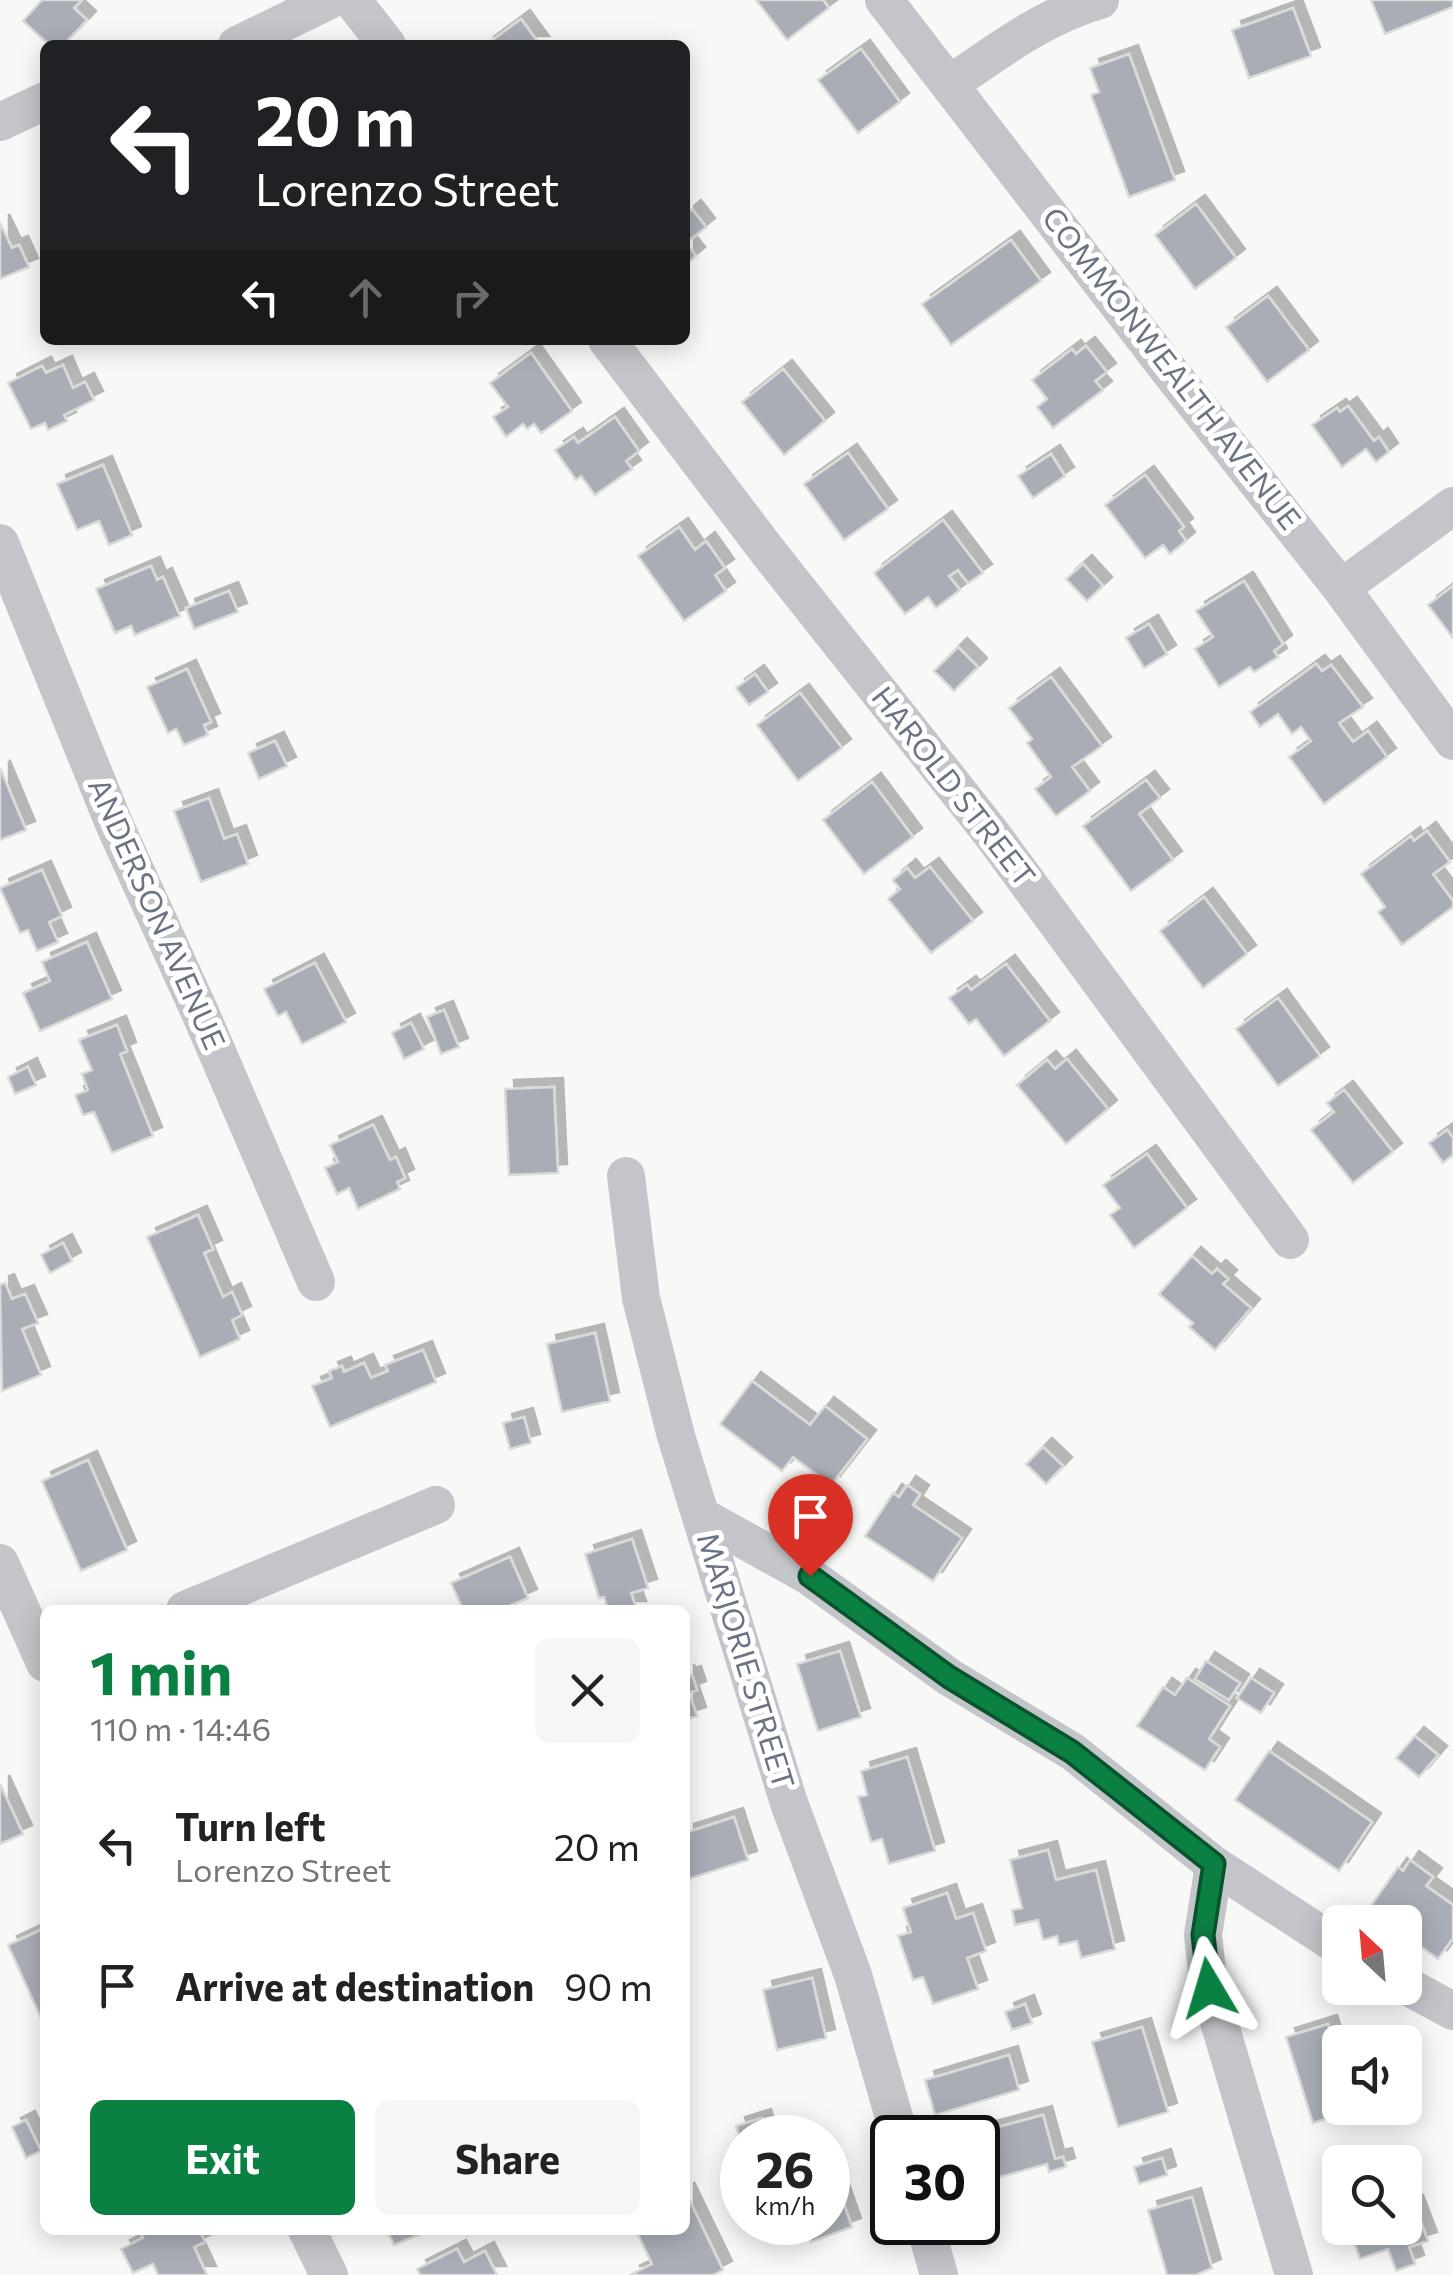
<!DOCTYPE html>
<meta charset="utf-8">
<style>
body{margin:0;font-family:Commissioner,sans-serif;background:#f6f6f6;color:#222;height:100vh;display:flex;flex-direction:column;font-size:38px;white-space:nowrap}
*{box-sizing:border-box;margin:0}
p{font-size:32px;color:#767676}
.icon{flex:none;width:55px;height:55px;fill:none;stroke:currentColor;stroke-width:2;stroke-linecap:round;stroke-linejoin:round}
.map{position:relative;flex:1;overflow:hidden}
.drawer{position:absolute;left:40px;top:1605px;width:650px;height:630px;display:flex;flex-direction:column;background:#fff;border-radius:15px;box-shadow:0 5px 25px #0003}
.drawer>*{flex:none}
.top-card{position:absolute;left:40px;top:40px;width:650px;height:305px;border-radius:15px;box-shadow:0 5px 25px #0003;background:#202124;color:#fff;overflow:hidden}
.needle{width:65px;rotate:334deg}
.fabs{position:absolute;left:1322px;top:1905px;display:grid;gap:20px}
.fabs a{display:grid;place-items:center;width:100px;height:100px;border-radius:15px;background:#fff;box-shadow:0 5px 25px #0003;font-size:50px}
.speed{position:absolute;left:720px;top:2115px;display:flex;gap:20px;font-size:50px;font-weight:700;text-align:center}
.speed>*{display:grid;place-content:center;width:130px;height:130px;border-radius:50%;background:#fff;box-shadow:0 5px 25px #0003;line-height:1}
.speed small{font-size:25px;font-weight:400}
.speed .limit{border:5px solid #111;border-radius:15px;background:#fff;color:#111}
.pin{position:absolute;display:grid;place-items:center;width:85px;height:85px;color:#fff;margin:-102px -42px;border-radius:50% 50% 50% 0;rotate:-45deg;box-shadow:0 0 10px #0007}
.pin .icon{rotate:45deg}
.me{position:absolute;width:110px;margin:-55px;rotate:353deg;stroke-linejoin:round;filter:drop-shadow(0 0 8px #0008)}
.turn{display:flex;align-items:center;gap:35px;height:210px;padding:0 50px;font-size:45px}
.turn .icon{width:130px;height:130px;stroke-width:2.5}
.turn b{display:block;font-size:70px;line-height:85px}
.lanes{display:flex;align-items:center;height:95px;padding:0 50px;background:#0003;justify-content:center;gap:50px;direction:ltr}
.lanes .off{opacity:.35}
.round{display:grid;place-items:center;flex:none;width:105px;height:105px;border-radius:15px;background:#f6f6f6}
.head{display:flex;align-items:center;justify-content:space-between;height:170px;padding:0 50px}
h1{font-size:60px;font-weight:700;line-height:75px;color:#0b8043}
.cta{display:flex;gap:20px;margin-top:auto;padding:20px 50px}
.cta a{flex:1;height:115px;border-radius:15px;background:#0b8043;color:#fff;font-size:40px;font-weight:700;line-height:115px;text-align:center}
.cta a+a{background:#f6f6f6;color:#222}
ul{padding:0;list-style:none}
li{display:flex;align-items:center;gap:30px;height:140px;padding:0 50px}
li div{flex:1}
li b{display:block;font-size:38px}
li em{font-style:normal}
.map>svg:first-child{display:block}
</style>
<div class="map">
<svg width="1453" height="2275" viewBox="0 0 1453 2275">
<defs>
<filter id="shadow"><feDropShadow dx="9" dy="-9" stdDeviation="0" flood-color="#0004"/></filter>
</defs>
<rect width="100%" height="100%" fill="#f8f9f7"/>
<!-- building -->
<path fill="#a9aeb6" stroke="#dadad9" stroke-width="2.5" filter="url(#shadow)" d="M42,0H82L74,8L87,20L63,45H49L23,21Z
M756,0H823L829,8L787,40Z
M1371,0H1453V7L1385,34Z
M1293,8L1311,56L1249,78L1232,30Z
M521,19L540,45H486Z
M861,49L900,102L858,133L818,80Z
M1129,54L1175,180L1129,197L1091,95L1099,92L1090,68Z
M1196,204L1236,258L1195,289L1155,235Z
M692,209L706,227L686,243L696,256L685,265V215Z
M0,223L12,248L19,245L29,267L0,279Z
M1011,240L1041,281L951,345L922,304Z
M1268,296L1309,350L1267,382L1226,327Z
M1086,346L1107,372L1095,381L1103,390L1053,428L1037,407L1047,399L1032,380L1072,349L1076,354Z
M531,353L572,411L541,433L534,424L527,429L523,424L506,437L493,417L508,407L490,383Z
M63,365L73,388L85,382L94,400L64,415L67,421L48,430L45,423L31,429L8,383L42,366L46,373Z
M783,369L825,421L784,455L742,402Z
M1348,406L1374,441L1379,437L1389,452L1376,462L1366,449L1342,467L1312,425L1337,408L1340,412Z
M615,417L639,451L626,461L632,469L595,495L581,476L576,480L555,450L574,437L578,443Z
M848,453L888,509L844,540L804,484Z
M1051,454L1065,476L1033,498L1018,476Z
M103,465L132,535L109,545L99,521L77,530L57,484Z
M1145,475L1184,527L1179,531L1186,541L1170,554L1163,545L1145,558L1105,505Z
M943,520L983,573L968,583L958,570L949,576L960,590L936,608L928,597L905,614L874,573Z
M679,527L695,550L706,541L725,568L715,575L726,591L684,621L638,556Z
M1083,564L1103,586L1087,601L1066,579Z
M151,566L157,580L163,577L180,616L135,635L131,626L115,633L96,589Z
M1244,581L1283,644L1274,651L1278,657L1254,672L1250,667L1219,687L1195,649L1213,637L1196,611Z
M1453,586V638L1428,605Z
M229,591L238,612L194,629L186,608Z
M1149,624L1167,654L1144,668L1126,638Z
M958,647L978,667L954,691L934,671Z
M1316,664L1322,671L1331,665L1363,707L1339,723L1353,742L1368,731L1387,757L1324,804L1289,757L1311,741L1301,727L1292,734L1278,714L1260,727L1250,712Z
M187,669L211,722L204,725L208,735L184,745L176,729L168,733L147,687Z
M755,674L768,692L749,705L736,688Z
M1051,677L1102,746L1072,767L1090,791L1056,816L1035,789L1051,777L1027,743L1032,739L1009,708Z
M800,693L842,748L798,781L757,725Z
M275,741L287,766L259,779L248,753Z
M1,770L26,830L0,840V771Z
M1146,780L1160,798L1139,814L1173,860L1131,891L1083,826Z
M872,782L913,837L864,874L823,820Z
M209,798L224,839L237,834L248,864L201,882L174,811Z
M1427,831L1450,862L1433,874L1453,901V907L1402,945L1378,912L1385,907L1361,874L1411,836L1414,841Z
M930,867L973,921L931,953L888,899L900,889L893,880L907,868L915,878Z
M42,870L62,916L49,922L58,942L37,951L28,930L20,933L0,888Z
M1204,897L1247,954L1203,988L1160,931Z
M87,942L112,999L40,1031L23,993L50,981L42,962Z
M315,963L346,1022L302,1044L286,1012L278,1016L264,989Z
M1006,964L1050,1021L1004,1056L976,1019L969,1024L949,998L967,985L971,990Z
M1278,998L1320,1056L1278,1086L1236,1029Z
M444,1010L459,1047L441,1054L427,1017Z
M411,1023L424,1049L404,1059L392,1033Z
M117,1025L127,1051L120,1054L153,1136L112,1153L94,1112L83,1115L75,1095L88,1090L82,1074L92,1070L79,1040Z
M1067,1059L1108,1109L1066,1144L1017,1085L1047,1060L1055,1069Z
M28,1067L36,1085L15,1094L8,1077Z
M554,1087L558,1173L509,1175L505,1089Z
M1344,1090L1393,1152L1353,1183L1311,1130L1334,1112L1327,1103Z
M373,1125L390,1160L396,1157L405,1178L397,1182L400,1189L358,1209L349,1188L337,1194L325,1168L338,1162L330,1145Z
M1447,1130L1453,1138V1155L1443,1163L1429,1143Z
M1147,1154L1187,1208L1134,1248L1110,1215L1120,1208L1103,1185Z
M198,1215L213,1249L204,1253L223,1297L232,1292L242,1315L232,1320L240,1339L200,1357L147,1237Z
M63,1243L72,1261L50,1273L41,1255Z
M1192,1256L1212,1274L1217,1269L1228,1279L1223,1284L1251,1308L1215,1350L1189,1327L1193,1323L1159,1294Z
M5,1283L12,1299L25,1294L38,1323L22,1329L41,1375L2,1391L0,1285Z
M595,1333L610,1401L562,1412L547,1344Z
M423,1350L436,1382L330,1427L312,1386L332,1378L329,1371L342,1366L344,1372L364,1363L371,1378L388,1371L385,1365Z
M752,1381L810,1425L825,1406L867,1439L831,1485L793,1457L782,1471L720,1424Z
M524,1417L531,1443L510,1449L503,1423Z
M1043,1447L1063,1466L1046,1484L1026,1464Z
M88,1460L127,1550L81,1571L42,1481Z
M907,1485L920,1494L913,1505L962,1538L933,1581L865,1536L893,1493L899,1497Z
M632,1539L648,1588L631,1593L637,1610H608L604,1597L599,1598L585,1554Z
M510,1557L528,1598L500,1610H463L451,1583Z
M840,1651L861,1717L818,1731L797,1664Z
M1206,1661L1240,1683L1229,1700L1195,1679Z
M685,1673L686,1677L692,1675L697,1690L689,1693L697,1716L685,1720Z
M1187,1678L1230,1706L1209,1739L1220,1747L1205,1770L1137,1726L1163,1687L1175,1695Z
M1251,1678L1274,1693L1261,1713L1237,1698Z
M1415,1736L1438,1755L1419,1777L1396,1758Z
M1269,1751L1372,1822L1339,1871L1235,1800Z
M907,1757L935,1851L889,1864L882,1839L871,1842L858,1797L867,1795L861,1771Z
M0,1784L23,1834L0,1844Z
M734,1817L748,1860L685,1880V1833Z
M1048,1850L1056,1880L1096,1870L1115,1949L1081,1958L1077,1941L1059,1945L1057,1936L1043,1940L1038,1920L1015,1925L1012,1910L1022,1908L1010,1860Z
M1410,1860L1433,1877L1426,1886L1453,1905V1938L1438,1959L1405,1935V1922H1386L1368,1910L1398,1867L1403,1871Z
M947,1893L956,1919L973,1913L986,1951L967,1958L978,1989L933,2004L923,1977L913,1980L898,1936L911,1932L903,1908Z
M45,1928V2027L8,1945Z
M812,1978L826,2038L777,2050L763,1990Z
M1025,2004L1032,2023L1012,2030L1005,2012Z
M1328,2024L1340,2062V2108L1355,2110L1313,2123L1286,2037Z
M1142,2027L1168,2112L1118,2127L1092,2042Z
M1009,2055L1019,2090L935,2115L925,2080Z
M1043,2115L1055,2159L1063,2157L1066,2167L1049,2172L1047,2164L978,2183V2138H957Z
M762,2118L768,2138H742V2146L736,2126Z
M26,2120L41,2151L26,2158L12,2127Z
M1162,2158L1167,2175L1139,2184L1134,2167Z
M830,2165L852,2227L811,2242L804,2222H828Z
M685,2191L723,2270L713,2275H630L652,2264L636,2230H685Z
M1192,2197L1212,2268L1196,2275H1167L1148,2210Z
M1414,2204L1428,2241L1409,2247L1415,2264L1396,2271L1388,2249L1360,2259L1349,2228H1405V2207Z
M140,2230H199L205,2242L194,2247L207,2275H158L153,2264L133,2273L121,2249L143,2238Z
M387,2230H430L394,2245Z
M457,2249L464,2262L485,2251L497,2275H420L417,2269Z"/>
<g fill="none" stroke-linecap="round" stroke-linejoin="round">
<!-- minor -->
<path stroke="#c3c5ca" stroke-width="38" d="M352,0L387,45
M884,0L1171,373L1341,588L1453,741
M237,45L330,0
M950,84C998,51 1044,16 1100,0
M0,122L45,101
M607,340L769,553L991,833L1290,1240
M0,543L115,826L202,1017L316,1282
M1341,588L1453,506
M626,1176L641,1298L676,1436L789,1803L853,1975L900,2138
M701,1516L809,1576L949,1677L1073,1752L1214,1865L1340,1947
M0,1563L45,1663
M185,1610L436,1505
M1214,1865L1203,1935L1209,1988L1294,2275
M1405,1985L1453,2011
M924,2222L939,2275
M307,2230L329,2275"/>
</g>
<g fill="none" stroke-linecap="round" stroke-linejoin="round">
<defs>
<path id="route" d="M810,1576L949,1677L1072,1752L1214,1864L1203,1935L1209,1988"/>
</defs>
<!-- route casing -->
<use href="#route" stroke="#07532c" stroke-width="25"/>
<!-- route -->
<use href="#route" stroke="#0b8043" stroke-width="18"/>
</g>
<g text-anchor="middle" stroke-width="10" stroke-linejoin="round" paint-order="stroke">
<!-- street labels -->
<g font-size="30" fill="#6b7484" stroke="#fff">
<text transform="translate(1171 369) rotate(52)" y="10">COMMONWEALTH AVENUE</text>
<text transform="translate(953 787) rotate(52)" y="10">HAROLD STREET</text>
<text transform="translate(156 914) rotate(66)" y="10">ANDERSON AVENUE</text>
<text transform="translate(745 1661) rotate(73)" y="10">MARJORIE STREET</text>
</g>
</g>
</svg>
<div class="fabs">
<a><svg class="needle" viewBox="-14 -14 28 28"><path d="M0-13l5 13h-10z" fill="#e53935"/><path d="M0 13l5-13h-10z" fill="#767676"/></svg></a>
<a><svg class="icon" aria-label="sound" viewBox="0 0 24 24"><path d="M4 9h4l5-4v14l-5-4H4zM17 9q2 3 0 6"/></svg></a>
<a><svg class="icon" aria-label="search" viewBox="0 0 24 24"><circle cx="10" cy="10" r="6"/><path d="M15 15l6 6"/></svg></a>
</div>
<div class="speed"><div>26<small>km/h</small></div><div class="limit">30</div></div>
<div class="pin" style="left:810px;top:1576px;background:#d93025"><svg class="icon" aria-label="arrive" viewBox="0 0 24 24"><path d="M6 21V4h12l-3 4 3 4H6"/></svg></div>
<svg class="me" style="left:1209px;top:1988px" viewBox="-20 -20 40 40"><path d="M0-17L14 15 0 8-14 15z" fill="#0b8043" stroke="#fff" stroke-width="4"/></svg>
<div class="top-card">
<div class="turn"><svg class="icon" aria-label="left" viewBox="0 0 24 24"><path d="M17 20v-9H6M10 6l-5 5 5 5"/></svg><div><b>20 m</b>Lorenzo Street</div></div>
<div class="lanes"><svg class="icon" aria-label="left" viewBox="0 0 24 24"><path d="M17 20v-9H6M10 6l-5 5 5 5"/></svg><svg class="icon off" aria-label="ahead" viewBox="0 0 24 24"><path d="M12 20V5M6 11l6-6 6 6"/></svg><svg class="icon off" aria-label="right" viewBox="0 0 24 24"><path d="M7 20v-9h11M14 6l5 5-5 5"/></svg></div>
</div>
<section class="drawer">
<div class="head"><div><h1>1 min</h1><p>110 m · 14:46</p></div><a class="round"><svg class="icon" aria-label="close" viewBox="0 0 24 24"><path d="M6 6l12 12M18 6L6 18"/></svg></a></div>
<ul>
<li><svg class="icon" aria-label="left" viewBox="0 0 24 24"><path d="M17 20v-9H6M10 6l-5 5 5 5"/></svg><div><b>Turn left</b><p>Lorenzo Street</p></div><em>20 m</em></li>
<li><svg class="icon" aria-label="arrive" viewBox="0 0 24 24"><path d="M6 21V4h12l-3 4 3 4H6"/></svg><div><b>Arrive at destination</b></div><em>90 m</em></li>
</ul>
<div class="cta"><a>Exit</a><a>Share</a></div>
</section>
</div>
